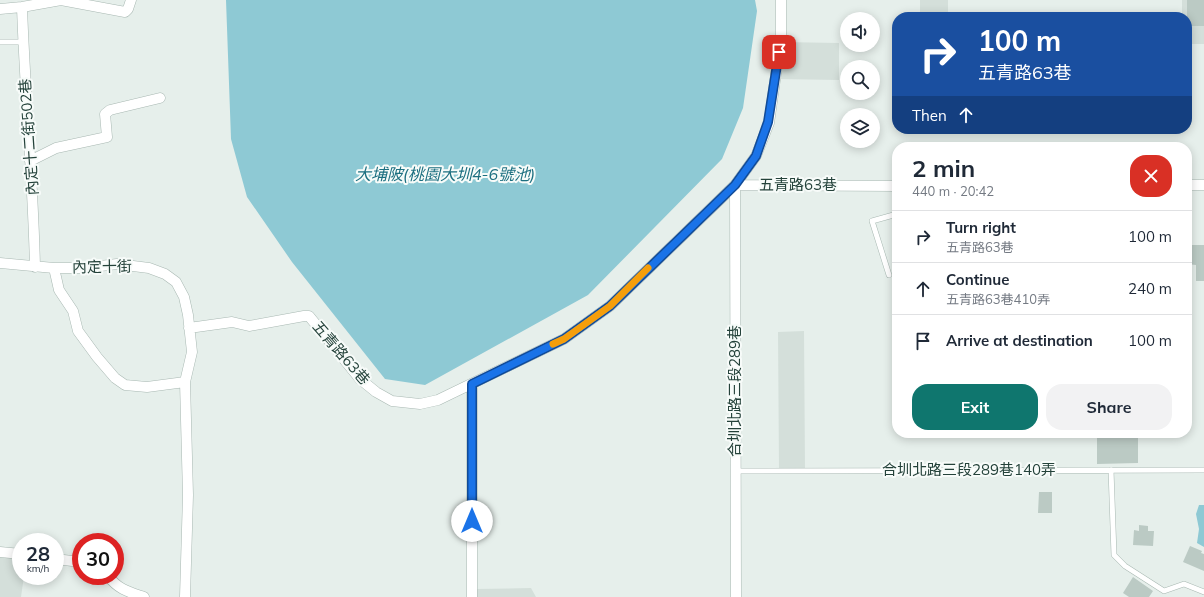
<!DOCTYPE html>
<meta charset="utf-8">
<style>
body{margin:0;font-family:Mulish,"Noto Sans TC",sans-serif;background:#f2f2f3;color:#1f2937;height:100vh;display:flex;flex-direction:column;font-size:15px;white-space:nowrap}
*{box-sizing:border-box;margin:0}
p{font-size:13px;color:#747a83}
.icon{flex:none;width:22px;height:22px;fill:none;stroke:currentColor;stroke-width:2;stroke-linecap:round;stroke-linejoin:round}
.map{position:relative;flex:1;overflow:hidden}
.panel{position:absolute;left:892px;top:142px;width:300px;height:296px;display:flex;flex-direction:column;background:#fff;border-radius:16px;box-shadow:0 2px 10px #0003}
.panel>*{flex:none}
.banner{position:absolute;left:892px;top:12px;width:300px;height:122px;border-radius:16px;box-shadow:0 2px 10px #0003;background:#1a4fa0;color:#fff;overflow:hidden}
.buttons{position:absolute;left:840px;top:12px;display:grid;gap:8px}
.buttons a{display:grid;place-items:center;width:40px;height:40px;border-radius:50%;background:#fff;box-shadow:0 2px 10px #0003;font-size:20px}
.speed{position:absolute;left:12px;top:533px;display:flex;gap:8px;font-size:20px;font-weight:700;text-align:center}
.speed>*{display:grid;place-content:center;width:52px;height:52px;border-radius:50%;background:#fff;box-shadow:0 2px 10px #0003;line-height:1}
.speed small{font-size:10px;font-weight:400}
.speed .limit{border:6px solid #d22;background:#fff;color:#111}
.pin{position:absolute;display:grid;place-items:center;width:34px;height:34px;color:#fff;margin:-17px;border-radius:8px;box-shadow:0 2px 6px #0006}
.me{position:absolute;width:44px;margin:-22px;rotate:0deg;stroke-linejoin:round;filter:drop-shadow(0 0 3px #0008)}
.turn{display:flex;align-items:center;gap:14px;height:84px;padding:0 20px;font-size:18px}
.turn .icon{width:52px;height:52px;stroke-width:2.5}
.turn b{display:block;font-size:28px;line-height:34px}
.then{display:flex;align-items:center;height:38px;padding:0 20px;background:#0003;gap:8px;font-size:15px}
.round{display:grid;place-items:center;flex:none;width:42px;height:42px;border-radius:16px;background:#f2f2f3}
.headline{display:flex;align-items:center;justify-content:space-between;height:68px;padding:0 20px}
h1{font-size:24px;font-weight:700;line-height:30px}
.primary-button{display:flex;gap:8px;margin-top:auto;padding:8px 20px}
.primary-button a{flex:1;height:46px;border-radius:16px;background:#0f766e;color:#fff;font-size:16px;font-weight:700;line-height:46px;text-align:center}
.primary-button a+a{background:#f2f2f3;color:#1f2937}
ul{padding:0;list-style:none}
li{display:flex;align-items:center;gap:12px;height:52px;padding:0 20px;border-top:1px solid #e0e1e3}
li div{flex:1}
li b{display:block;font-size:15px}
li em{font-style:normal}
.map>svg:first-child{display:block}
</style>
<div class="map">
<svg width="1204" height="597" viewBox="0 0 1204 597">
<rect width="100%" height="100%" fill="#e6efeb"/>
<!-- built -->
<path fill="#d4dfda" d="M920,0H948V17H920Z
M1182,0H1204V44H1187V17H1182Z
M781,42L839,43V80L776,79Z
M804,331L805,469H779L778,332Z
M0,554L21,556V576H24L21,597H0Z
M531,588L536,597H475V589Z"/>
<!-- water -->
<path fill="#8ec9d4" d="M226,0H755L757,11L743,108L722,159L588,295L425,385L385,379L292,262L247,197L231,139Z
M1199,505H1204V547L1197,543L1199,529L1196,514Z"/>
<!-- building -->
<path fill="#bbcac4" d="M1187,0H1204V26H1187Z
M1187,245H1204V281H1196V265L1187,264Z
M1097,433H1138V463L1097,464Z
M1039,492H1052V513H1038Z
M1139,525L1148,526V531H1154L1153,546L1133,545L1134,530L1139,531Z
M1190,546L1202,551L1201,553L1204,554V571L1183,562Z
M1133,577L1153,591L1149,597H1129L1123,593Z"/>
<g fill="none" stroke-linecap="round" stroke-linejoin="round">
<defs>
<path id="service" d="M0,42H23
M889,275L872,221L897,214
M1111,470L1114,555L1125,566L1164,591L1184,584L1204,592
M735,471L1204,470"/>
<path id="minor" d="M22,7C25,94 33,180 35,267
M0,9L22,7L61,0L125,12L128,9L131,0
M30,161L56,148L107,137L105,114L110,110L160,98
M735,185L736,597
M735,185L897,186
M1187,185H1204
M0,263L54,268H84L117,264L149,268L165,274L176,282L184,297L188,315L192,352L185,382L188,495L185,597
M54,268L59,290L73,311L78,331L97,357L115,378L125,385L147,387L185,382
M189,328L232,322L249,326L304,316H309L360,379L376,392L392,401L420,404L438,400L564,339L610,306L735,185L756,156L769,123L781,38V0
M472,384V597
M0,552L21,554
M55,559L81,562
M108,576C119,590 129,592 144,597"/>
</defs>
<!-- service casing -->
<use href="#service" stroke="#a8b8b2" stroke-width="6"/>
<!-- minor casing -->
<use href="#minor" stroke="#a8b8b2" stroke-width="11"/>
<!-- service -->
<use href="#service" stroke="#fff" stroke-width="5"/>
<!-- minor -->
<use href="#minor" stroke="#fff" stroke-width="10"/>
</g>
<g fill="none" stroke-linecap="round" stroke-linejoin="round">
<defs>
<path id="route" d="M472,521V384L564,339L610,306L735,185L756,156L768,122L779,52"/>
</defs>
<!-- route casing -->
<use href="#route" stroke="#114b97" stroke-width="10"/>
<!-- route -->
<use href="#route" stroke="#1a73e8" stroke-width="7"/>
<!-- slow -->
<path stroke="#f59e0b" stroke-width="7" d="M553,344L564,339L610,306L648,268"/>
</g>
<g text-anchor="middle" stroke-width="4" stroke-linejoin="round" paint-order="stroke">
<!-- street labels -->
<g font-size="15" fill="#24423a" stroke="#f7fbf9">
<text transform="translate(29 137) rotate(-94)" y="5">內定十二街502巷</text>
<text x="798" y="190">五青路63巷</text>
<text transform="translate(102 267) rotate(-1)" y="5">內定十街</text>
<text transform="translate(341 353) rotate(49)" y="5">五青路63巷</text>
<text transform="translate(735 391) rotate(-90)" y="5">合圳北路三段289巷</text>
<text x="969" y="475">合圳北路三段289巷140弄</text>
</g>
<!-- water labels -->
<g font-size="16" font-style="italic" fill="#1c6f80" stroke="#f7fbf9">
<text x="445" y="180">大埔陂(桃園大圳4-6號池)</text>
</g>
</g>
</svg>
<div class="buttons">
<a><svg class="icon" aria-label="sound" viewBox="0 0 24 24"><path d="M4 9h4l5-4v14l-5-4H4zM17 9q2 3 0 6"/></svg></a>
<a><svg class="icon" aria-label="search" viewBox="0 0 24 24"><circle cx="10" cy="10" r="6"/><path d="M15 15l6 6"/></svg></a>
<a><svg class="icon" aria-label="layers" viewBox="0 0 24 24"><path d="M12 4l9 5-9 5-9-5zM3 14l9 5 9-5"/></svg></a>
</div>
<div class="speed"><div>28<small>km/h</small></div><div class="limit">30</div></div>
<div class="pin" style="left:779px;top:52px;background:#d93025"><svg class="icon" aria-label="arrive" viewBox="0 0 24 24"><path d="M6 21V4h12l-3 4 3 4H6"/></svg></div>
<svg class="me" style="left:472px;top:521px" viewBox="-20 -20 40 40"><circle r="19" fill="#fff"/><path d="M0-13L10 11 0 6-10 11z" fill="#1a73e8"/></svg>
<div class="banner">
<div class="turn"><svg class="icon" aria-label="right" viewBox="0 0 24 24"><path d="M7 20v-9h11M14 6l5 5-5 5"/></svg><div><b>100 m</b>五青路63巷</div></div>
<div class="then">Then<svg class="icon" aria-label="ahead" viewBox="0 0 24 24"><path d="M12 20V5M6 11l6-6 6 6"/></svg></div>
</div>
<section class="panel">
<div class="headline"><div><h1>2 min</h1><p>440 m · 20:42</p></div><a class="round" style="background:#d93025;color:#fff"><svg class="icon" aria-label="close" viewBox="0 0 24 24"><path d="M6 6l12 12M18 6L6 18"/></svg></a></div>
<ul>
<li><svg class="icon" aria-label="right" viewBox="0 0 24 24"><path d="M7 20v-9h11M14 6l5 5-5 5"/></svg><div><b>Turn right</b><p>五青路63巷</p></div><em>100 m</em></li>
<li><svg class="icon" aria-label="ahead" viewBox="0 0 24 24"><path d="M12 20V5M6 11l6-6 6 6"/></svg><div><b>Continue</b><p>五青路63巷410弄</p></div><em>240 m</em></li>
<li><svg class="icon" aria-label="arrive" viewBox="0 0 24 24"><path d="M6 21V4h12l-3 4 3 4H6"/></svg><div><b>Arrive at destination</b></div><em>100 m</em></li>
</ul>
<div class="primary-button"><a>Exit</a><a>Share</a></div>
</section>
</div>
